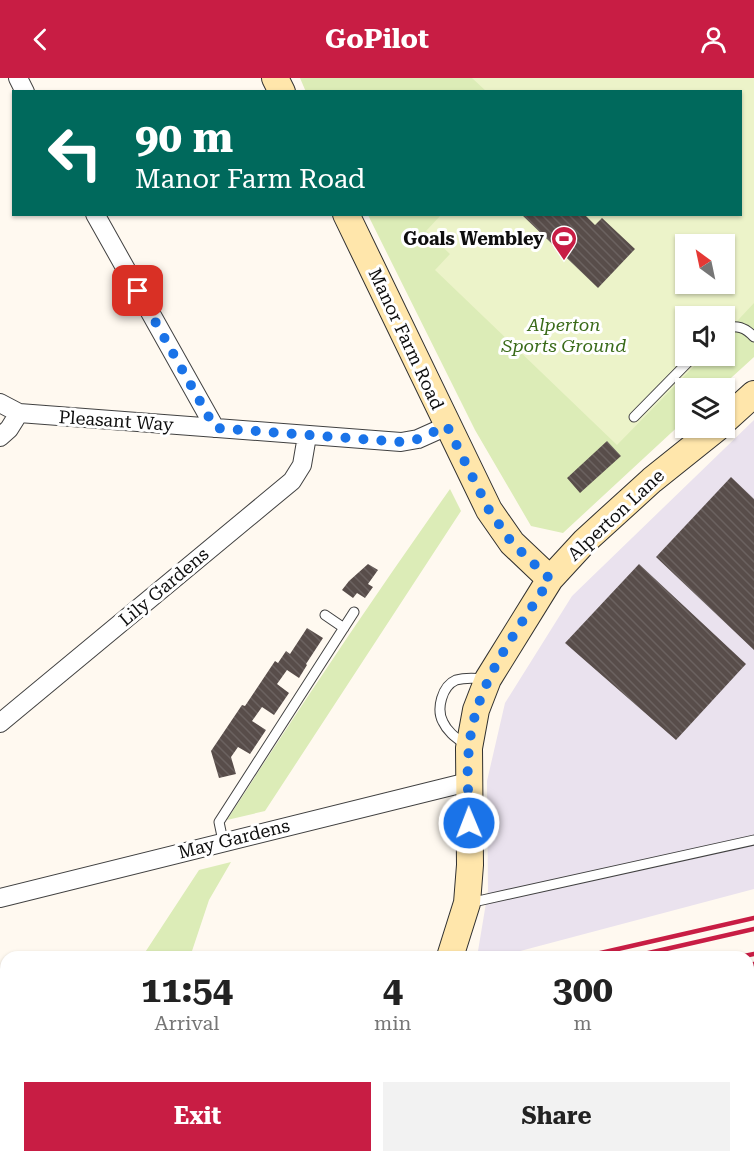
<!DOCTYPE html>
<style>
body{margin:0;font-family:"Roboto Serif",serif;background:#f2f2f2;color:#222;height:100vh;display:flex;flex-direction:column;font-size:22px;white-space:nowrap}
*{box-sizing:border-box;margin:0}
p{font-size:20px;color:#767676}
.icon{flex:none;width:33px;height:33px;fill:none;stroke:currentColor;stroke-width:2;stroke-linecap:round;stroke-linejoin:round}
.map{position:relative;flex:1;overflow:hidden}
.sheet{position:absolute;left:0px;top:873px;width:754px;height:212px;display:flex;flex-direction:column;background:#fff;border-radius:18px 18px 0 0;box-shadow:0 2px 4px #0004}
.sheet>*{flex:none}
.guide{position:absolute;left:12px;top:12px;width:730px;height:126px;border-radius:0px;box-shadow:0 2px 4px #0004;background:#00695c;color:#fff;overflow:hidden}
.needle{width:39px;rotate:327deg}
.controls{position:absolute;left:675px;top:156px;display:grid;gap:12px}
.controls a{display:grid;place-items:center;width:60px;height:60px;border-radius:0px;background:#fff;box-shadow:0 2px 4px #0004;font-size:30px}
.pin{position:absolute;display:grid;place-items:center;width:51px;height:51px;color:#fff;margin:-26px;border-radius:12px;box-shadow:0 3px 9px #0006}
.me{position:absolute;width:66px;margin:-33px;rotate:359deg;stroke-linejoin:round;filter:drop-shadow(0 0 4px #0008)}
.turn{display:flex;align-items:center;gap:21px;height:126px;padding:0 24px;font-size:27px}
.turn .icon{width:78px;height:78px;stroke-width:2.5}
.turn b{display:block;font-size:42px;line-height:51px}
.eta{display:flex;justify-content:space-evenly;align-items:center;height:102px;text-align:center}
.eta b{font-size:36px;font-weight:700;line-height:42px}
.cta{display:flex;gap:12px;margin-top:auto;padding:12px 24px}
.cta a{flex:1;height:69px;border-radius:0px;background:#c81d44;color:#fff;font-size:24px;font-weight:700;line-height:69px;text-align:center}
.cta a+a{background:#f2f2f2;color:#222}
header{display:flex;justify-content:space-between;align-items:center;height:78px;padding:0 24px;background:#c81d44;color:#fff;font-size:27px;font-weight:700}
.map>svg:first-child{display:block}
</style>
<header><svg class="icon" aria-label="back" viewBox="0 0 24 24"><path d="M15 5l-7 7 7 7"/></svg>GoPilot<svg class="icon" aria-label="person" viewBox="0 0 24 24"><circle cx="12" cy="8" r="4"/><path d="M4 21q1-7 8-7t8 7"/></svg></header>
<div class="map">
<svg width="754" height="1084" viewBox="0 0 754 1084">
<defs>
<pattern id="building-back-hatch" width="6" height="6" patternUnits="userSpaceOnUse" patternTransform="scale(1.5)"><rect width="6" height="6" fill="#584d4a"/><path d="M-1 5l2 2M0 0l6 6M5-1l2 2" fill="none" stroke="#6b6260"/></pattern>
</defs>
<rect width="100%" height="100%" fill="#fff9f0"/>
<!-- industrial -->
<path fill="#eae2ee" d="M754,342V811L498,879H477L488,813L487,703L505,625L572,518Z
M754,934V1084H66L69,1078H748V935Z"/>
<!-- grass -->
<path fill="#dcecb7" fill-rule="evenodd" d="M300,0H754V279L720,310H686L685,342L563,455L531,448L475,352L368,137L741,136V14H306ZM686,166H724V206H686ZM686,238H724V278H686Z
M450,411L461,433L265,733L227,742C299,630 373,520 450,411Z
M231,784L209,822L190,879H142L199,792Z
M15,1079V1078L46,1079L42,1084H11Z"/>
<!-- pitch -->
<path fill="#ecf3c9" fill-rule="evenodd" d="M472,0H754V225L725,256L724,238H686V278H704L617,367L435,192L450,176L426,153L441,137L741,136V14L486,13ZM686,166H724V206H686Z"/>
<!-- building -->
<path fill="url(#building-back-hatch)" d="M521,136H584L595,147L602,140L635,171L598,210Z
M607,363L621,378L580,415L567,400Z
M731,399L754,421V572L656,479Z
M368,486L378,492L368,506L373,509L365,520L357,515L353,520L342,512L349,503Z
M639,486L746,586L676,662L565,565Z
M307,550L323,560L306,586L307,587L299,600L287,592L277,606L289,615L274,637L262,629L252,643L266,652L250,676L238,669L231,679L236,696L219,700L211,673L242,627L245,628L275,583L278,585L286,573L290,576Z
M754,944V1027H748V945Z
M112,1078H257L254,1084H108Z
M368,1078H409L411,1084H363Z
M478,1078H627L628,1084H480Z"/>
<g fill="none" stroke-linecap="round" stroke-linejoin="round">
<defs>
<path id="lane" d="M724,250C737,247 745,249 754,259
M634,339L694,278
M325,537L344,550
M467,668C458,661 448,655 443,644C436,631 442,608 456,602C466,599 476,600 485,601
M223,763L219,744L354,534
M469,825L754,762
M748,1038L754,1037
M444,1078L445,1084"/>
<path id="street" d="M18,0L25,14
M95,136L215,350
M0,325L19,335L401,364L418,361L447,348
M0,359L9,351L19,335
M0,645L292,403L302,387L307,358
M0,820L468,704"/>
<path id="secondary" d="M275,0L282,14
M346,136L489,432L512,465L550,501
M724,343L754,316
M450,879L467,825L470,787L469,670L476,632L488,601L550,501L585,463L652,402L717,350
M316,1084L321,1078"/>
</defs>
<!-- lane casing -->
<use href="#lane" stroke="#414141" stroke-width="11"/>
<!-- street casing -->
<use href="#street" stroke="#414141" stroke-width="20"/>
<!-- secondary casing -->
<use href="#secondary" stroke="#303030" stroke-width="28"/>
<!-- lane -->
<use href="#lane" stroke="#fff" stroke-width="9"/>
<!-- street -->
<use href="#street" stroke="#fff" stroke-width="18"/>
<!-- secondary -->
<use href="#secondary" stroke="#ffe6ab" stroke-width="26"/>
<!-- rail -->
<path stroke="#c81d44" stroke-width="4.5" d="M583,879L754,840
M631,879L754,851
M739,879L754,876
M748,887L754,886
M0,1005L6,1004
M0,1015L6,1014
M0,1030L6,1029"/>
</g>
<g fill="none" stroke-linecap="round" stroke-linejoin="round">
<!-- route -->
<path stroke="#1a73e8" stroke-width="10" stroke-dasharray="0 18" d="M138,213L215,350L401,364L418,361L447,348L489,432L512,465L550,501C517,554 474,606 469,671C466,695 469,721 469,745"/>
</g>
<!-- icons -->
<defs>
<symbol id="stadium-pin" viewBox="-11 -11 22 30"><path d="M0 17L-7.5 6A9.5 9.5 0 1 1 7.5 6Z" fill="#c81d44" stroke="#fff"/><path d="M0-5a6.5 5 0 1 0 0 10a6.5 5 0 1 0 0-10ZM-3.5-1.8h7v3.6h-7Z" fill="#fff"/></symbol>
</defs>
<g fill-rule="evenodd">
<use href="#stadium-pin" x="549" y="146" width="30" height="40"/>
</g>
<g text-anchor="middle" stroke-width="6" stroke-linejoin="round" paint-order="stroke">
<!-- poi labels -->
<g font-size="18" font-weight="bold" fill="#0e0e0e" stroke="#fff" text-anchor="end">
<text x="544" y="167">Goals Wembley</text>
</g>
<!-- park labels -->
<g font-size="18" font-style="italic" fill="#3a6b1a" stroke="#fff">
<text x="564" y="253">Alperton<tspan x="564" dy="21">Sports Ground</tspan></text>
</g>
<!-- street labels -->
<g font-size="18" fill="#0e0e0e" stroke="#fff">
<text transform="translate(406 261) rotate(65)" y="6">Manor Farm Road</text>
<text transform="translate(116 343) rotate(4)" y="6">Pleasant Way</text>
<text transform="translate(616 437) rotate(-43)" y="6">Alperton Lane</text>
<text transform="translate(164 509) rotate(-40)" y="6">Lily Gardens</text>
<text transform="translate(234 761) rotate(-14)" y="6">May Gardens</text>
</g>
</g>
</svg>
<div class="controls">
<a><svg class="needle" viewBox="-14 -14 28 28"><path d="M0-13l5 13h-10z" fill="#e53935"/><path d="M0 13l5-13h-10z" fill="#767676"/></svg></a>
<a><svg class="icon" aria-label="sound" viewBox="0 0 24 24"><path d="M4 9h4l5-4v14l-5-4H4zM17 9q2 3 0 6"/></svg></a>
<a><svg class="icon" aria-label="layers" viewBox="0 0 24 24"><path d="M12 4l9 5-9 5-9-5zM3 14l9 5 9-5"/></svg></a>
</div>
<div class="pin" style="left:138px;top:213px;background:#d93025"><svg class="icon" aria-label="arrive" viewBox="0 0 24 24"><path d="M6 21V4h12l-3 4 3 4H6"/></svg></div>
<svg class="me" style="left:469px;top:745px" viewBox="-20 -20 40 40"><circle r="17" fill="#1a73e8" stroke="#fff" stroke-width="3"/><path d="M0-11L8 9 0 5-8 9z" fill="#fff"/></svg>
<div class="guide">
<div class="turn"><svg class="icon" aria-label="left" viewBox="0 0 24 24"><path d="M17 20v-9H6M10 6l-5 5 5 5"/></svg><div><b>90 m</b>Manor Farm Road</div></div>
</div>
<section class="sheet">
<div class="eta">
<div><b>11:54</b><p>Arrival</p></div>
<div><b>4</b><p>min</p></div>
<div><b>300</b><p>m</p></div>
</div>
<div class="cta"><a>Exit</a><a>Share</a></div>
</section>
</div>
